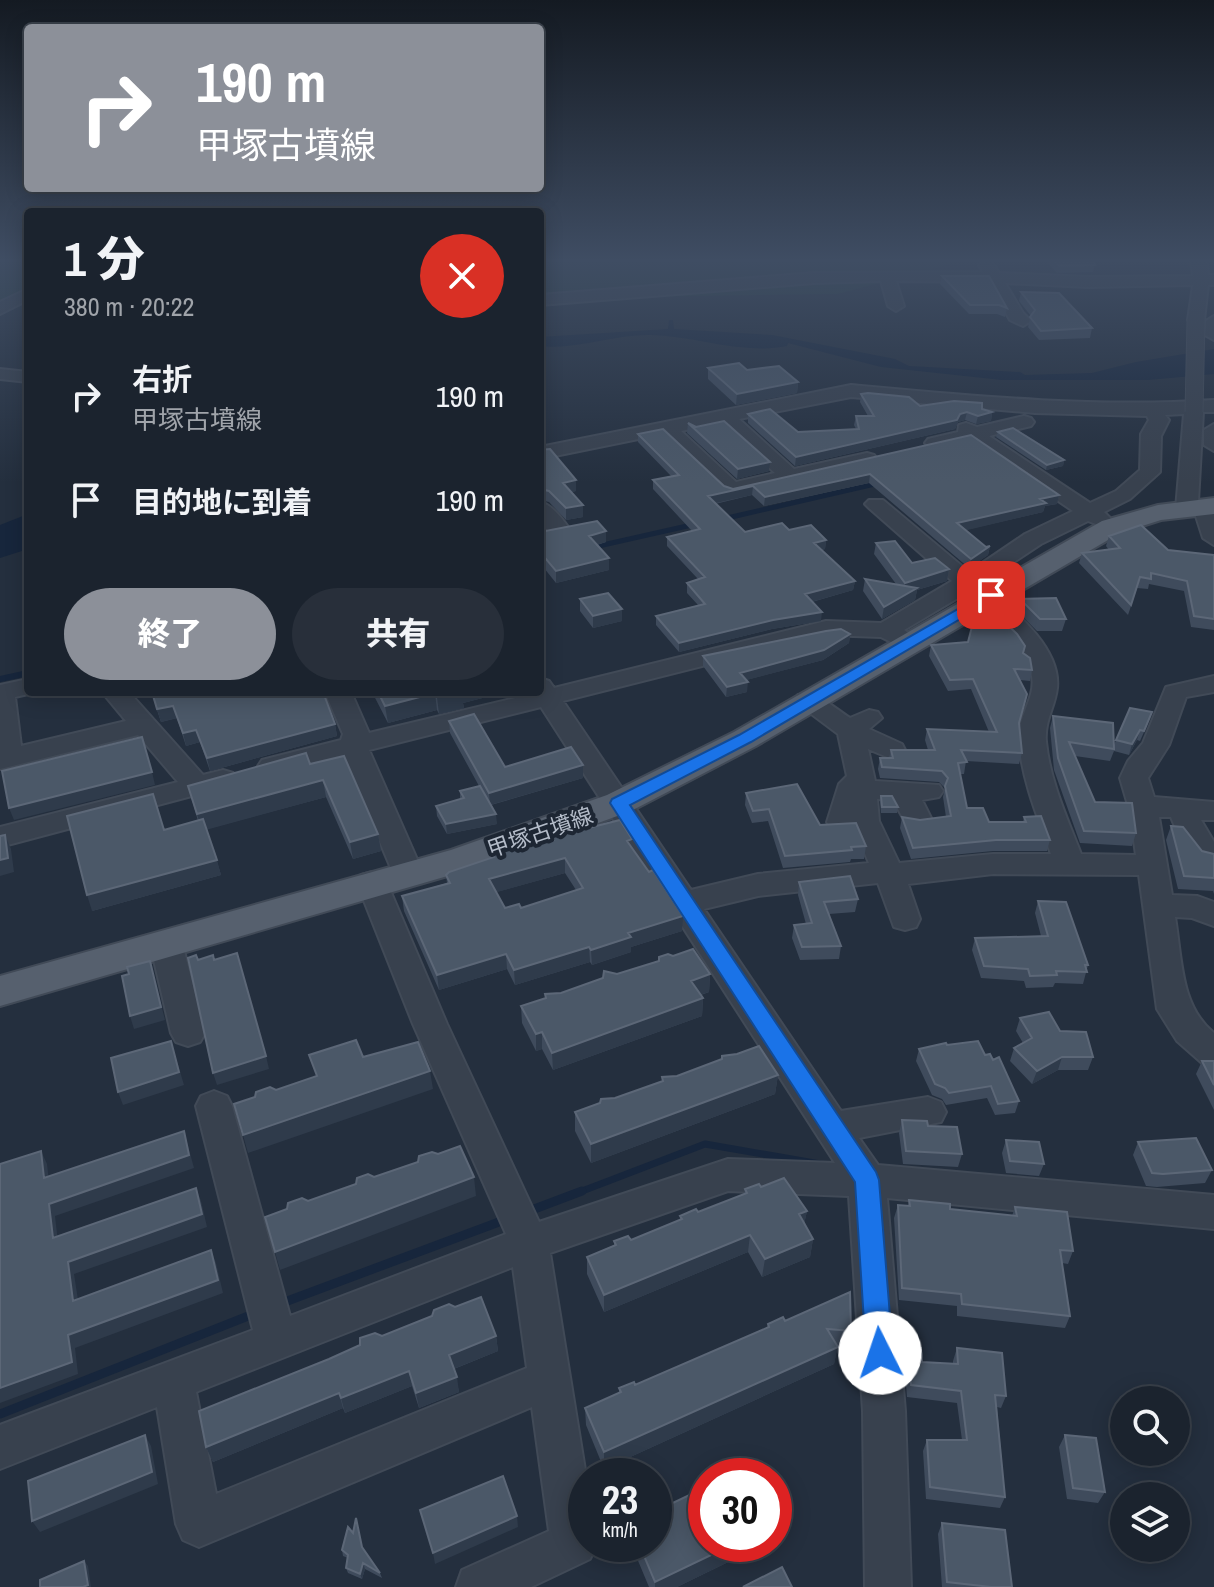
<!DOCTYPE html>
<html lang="ja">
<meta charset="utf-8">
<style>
body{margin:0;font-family:"Archivo Narrow","Noto Sans JP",sans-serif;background:#282f3a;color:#f1f3f6;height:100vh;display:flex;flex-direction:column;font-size:30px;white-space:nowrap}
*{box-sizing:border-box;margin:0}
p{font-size:26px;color:#a0a4aa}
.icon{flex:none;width:44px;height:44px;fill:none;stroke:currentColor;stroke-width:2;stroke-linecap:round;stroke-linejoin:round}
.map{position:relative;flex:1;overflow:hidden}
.details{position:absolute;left:24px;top:208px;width:520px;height:488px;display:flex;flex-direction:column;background:#1b232e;border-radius:8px;box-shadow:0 4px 20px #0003,0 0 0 2px #39404a}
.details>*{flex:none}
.hud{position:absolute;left:24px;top:24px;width:520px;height:168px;border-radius:8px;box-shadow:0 4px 20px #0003,0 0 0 2px #39404a;background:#8c9099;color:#fff;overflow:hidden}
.fabs{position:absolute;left:1110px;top:1386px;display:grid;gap:16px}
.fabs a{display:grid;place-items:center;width:80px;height:80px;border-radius:50%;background:#1b232e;box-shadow:0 4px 20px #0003,0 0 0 2px #39404a;font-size:40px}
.speed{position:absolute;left:568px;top:1458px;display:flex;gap:16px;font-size:40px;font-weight:700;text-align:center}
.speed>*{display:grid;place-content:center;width:104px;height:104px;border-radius:50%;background:#1b232e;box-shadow:0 4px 20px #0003,0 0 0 2px #39404a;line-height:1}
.speed small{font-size:20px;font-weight:400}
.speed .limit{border:12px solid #d22;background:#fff;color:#111}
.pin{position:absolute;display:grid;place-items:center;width:68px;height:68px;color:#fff;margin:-34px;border-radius:16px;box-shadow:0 4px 12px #0006}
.me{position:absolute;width:88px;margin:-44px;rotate:356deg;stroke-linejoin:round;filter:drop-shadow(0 0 6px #0008)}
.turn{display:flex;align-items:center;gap:28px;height:168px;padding:0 40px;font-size:36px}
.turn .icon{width:104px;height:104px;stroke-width:2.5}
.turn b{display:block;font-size:56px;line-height:68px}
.round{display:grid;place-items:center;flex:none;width:84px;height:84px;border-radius:42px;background:#282f3a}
.summary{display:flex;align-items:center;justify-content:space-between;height:136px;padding:0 40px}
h1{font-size:48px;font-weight:800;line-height:60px}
.cta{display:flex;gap:16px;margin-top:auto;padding:16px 40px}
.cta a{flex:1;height:92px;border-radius:48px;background:#8c9099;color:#fff;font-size:32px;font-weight:800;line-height:92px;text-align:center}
.cta a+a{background:#282f3a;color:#f1f3f6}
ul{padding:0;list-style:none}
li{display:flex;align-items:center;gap:24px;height:104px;padding:0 40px}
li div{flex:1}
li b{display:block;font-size:30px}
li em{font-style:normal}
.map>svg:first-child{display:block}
</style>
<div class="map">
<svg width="1214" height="1587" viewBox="0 0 1214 1587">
<rect width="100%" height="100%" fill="#242f3e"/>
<!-- green -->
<path fill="#263c3f" d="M0,260H28V291L0,303Z
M540,260H1156L1159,263L958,262L838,294L553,298L540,301Z"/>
<!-- water -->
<path fill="#17263c" d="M669,320H673L674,329L772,335L895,359L909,366L1020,372L1025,375L1092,373L1136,362L1214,349V374L1148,380H1002L881,367L788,343L787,346C742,355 696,336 651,335C614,334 578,350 540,346V337L668,329Z
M28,514V549L0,558V525Z"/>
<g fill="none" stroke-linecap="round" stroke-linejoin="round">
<!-- stream-far3 -->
<path stroke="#17263c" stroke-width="5" d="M723,519L879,483
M594,547L696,524"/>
<!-- stream-far2 -->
<path stroke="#17263c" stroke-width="6" d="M0,679L28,673"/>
<!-- stream-far1 -->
<path stroke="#17263c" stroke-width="7" d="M577,1193L705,1144L820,1164"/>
<!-- stream -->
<path stroke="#17263c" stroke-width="9" d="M529,1211L582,1191
M282,1303L507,1219
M0,1414L256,1313"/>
<defs>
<path id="minor" d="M987,260L992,262L999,273L1088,277L1193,276L1191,260H1207L1208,275H1214V285H1208L1204,320L1196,325L1188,320L1193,285L1088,287L1005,283L1023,313L1031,321L1023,326L1010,320L989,282L896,281L904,306L896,311L888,306L881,281L814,283L540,305V295L814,273L983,272L979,265Z
M28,289V300L0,314V302Z
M1214,316V340L1205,335L1206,321Z
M0,369L28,372V382L0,379Z
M851,385C972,396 1092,408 1214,400V412H1203L1198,502L1211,503L1214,506V545L1203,538L1195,513L1187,515L1176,509L1184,414L1165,415L1169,420L1161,436L1160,472L1130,499L1104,512L1112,520L1109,525L1101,526L1088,521L1041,544L984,582L995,591L992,595C1019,613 1061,651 1057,688C1055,707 1044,721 1046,742C1050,781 1067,818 1081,854L1136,855L1130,812L1120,778L1128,761L1143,743L1166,687L1214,676V692L1186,697L1169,745L1148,778L1154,797L1214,802V820H1201L1214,842V866C1190,867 1179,836 1171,817H1159L1172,895L1197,896L1214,902V926L1192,918L1175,917C1182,958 1180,1006 1214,1033V1067L1202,1063L1177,1041L1157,1009L1139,875L993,874L908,884L920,919L916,927L905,930L894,927L878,883L758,896L704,909L841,1111L928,1097L941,1102L946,1112L941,1122L859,1138L878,1165L1214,1195V1229L887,1198L905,1411L911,1587H865L863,1411L849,1196L728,1191L550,1253L586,1476V1544H597L590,1559L531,1587H456L462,1570L549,1531L532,1407L199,1547L183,1540L176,1524L157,1407L0,1469V1425L253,1330L196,1106L201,1096L214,1091L227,1096L232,1106L290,1316L506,1234L413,1024L357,883L361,875L372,872L383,875L387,883L447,1024L539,1222L728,1159L835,1163L541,707L369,750L423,873L419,880L408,883L397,880L393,873L344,757L272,775L262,772L258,766L262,760L341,740L343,734L325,692H351L369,733L540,692V678L549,681L554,688L826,621L881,623L952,581L869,508L865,504L869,500H883L969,572L1025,534L1073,511L970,441L935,449L925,443L928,439L958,432L959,425L966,423L977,427L1024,416L1031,418L1034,422L1031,426L989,436L1090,503L1116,491L1140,470L1141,434L1149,420L1147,416L1035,413L851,397L739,419L794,469L867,453L874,455L877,459L874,463L732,495L725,493L663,434L540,459V447ZM720,423L775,473L736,482L681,431ZM968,592L974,596L971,600L975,605C1001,623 1041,658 1031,694C1026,711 1018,723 1019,741C1022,780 1038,818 1051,854H993L899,863L879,821L877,799L893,800L907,825L917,828L927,825L931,818L922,800L939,797L943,791L939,785L875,781L868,749L892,759L902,756L905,750L902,744L869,729L882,718L878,712L869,710L850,718C834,708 818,691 798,695L794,701L838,734L847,776L839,784L827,822L831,829L841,832L853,826L869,863L758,874L691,890L563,701L826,635L881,637L901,647H919L922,642L904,630ZM513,1267L527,1368L216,1494L196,1392Z
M1214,424V451L1204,445V430Z
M540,502C553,505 563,520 571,531L568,536H552L540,521Z
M28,679V692H37L15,697L21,746L126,721L102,692H129L203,775L223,770L233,773L237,779L233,785L0,847V827L178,782L138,735L0,769V685Z
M166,931L177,935L182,943L205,1033L200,1042L188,1046L176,1042L171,1033L150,943L155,935Z"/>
<path id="major" d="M1214,498V514L1161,520L1120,533L756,746L631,811L475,868L0,1006V976L451,850L607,795L734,732L1102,521L1158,505Z"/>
</defs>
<!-- minor casing -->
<use href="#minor" stroke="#414a57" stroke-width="4"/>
<!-- major casing -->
<use href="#major" stroke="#414a57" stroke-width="4"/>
<!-- minor -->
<use href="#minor" fill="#38414e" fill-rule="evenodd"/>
<!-- major -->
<use href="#major" fill="#56606e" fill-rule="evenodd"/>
<defs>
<path id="minor-bridge" d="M1194,412L1196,320"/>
</defs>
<!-- minor-bridge casing -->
<use href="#minor-bridge" stroke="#414a57" stroke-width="19" stroke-linecap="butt"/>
<!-- minor-bridge -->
<use href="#minor-bridge" stroke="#38414e" stroke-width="17"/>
</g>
<!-- wall -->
<path fill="#3f4b5c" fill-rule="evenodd" d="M1045,260H1093L1095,265L1093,272L1057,273Z
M942,276L1007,308L1005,317L997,314H969L940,284Z
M1021,292L1092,328L1090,338L1039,340L1028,327L1031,316L1019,301Z
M708,368L798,382L797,393L736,405L708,379Z
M861,394L920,406L982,409L992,412L991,421L976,424L965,420L958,422L955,429L795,466L748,423V414L798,432L856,429L854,425L856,416H868L860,402Z
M688,423L769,471L737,479L687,433Z
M998,432L1064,460L1063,466L1046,470L996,437Z
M638,434L724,486L733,489L971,435L1059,495L1057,504L1045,506L1043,512L965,530L986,547L990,546L988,555L969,568L869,483L764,506L752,495L715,504L745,532L789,530L826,540L825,549L822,550L855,581L853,590L812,602L821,621L772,629L679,652L656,625V616L698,605L687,593V583L698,579L667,546V537L692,531L653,489V480L671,476L638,442Z
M540,450L576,480V491L571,492L583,517L566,520L549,502L540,500Z
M540,532L606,542L597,545L609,570L556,583L540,563Z
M1109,536L1168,550L1214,555V630L1191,627L1184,591L1149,584L1148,589L1137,588L1128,615L1079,563L1082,553L1109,550L1106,546Z
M876,543L912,563L949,569L947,581L917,590L915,600L882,619L863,591L865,579L896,584L874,554Z
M580,599L622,609V621L593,628L580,611Z
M1020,599L1066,619L1062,631H1037L1017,611Z
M850,634L849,643L823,660L746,680L747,692L726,697L703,666V656Z
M931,645L1023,653L1032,670L1030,681L1020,680L1019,724L1022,753L1019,764L966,761L964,774H960L967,808L989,822H1023L1024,817L1050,840L1047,851H993L911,859L900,828L902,817L920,820L946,817L943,797L945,788L939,782L880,778L878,769L880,758H889L891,750H928L925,740L927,729L989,732L971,689L948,691L929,656Z
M151,692L335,724L337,736L210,771L200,742L186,746L177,718L161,722Z
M372,692H506L463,703L464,708L439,714L437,710L388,723Z
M1053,716L1114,745L1116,740L1148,723L1140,741L1137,740L1129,755L1114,751L1110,761L1075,756L1095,802L1136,833L1132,846L1080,843L1054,770L1050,728Z
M449,721L505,767L583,765V778L491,805L497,824L447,834L437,816L436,806L460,799V791L479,786L450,733Z
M310,764L378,834L381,851L353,859L326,797L207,829L221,875L92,911L164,830L198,821L188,786Z
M746,793L866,846L864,859H851L850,862L783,868L768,821L752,823L745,805Z
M881,796L898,807L897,813H881L880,802Z
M1171,826L1202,851L1214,854V894L1213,891L1178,889L1166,840Z
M553,837L632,848L682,931L631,947V952L592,965L590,962L515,985L507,969L439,990L404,911L402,896L447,883L446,875L492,858L491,851H511L553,840ZM565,873L576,890L521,908H505L496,892Z
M799,882L858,899L855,912L829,914L841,946L839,959L800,960L792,938L794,925L806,924L798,895Z
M1038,901L1088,965L1083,984L1055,983L1053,987L1026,988L1024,981L981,978L972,950L975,938L1041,936L1035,913Z
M617,974H710L709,992L701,995L703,998L702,1016L553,1070L542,1049L536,1051L522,1023L521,1006Z
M1020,1018L1060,1031L1093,1057L1088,1070H1058L1032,1084L1010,1061L1014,1048L1023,1043L1016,1031Z
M947,1045L985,1055L1019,1101L1015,1113L995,1115L987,1098L946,1105L942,1099L932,1095L916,1061L919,1049Z
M1202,1061H1214V1110L1196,1074Z
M778,1075L775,1094L591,1163L575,1131V1112L615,1098Z
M902,1120L928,1126L962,1154L958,1167L903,1164L899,1133Z
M1006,1140L1044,1164L1039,1176L1006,1173L1002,1153Z
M1138,1142L1212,1170L1205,1183L1157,1187L1146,1186L1133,1155Z
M761,1187L807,1211L804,1224L813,1239L810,1257L762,1277L748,1252L604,1312L587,1274V1257L614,1245V1241L631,1240L680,1220V1216L698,1212L744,1194L745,1189Z
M909,1200L950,1209L1012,1216L1015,1207L1073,1251L1068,1264L1062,1263L1070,1316L1065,1328L957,1316V1306L899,1300L894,1218L898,1205L908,1206Z
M785,1321L851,1331L847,1349L837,1348L834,1364L604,1469L586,1425L585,1408L619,1393V1388L635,1385L767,1328L768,1324Z
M496,1336L498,1351L454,1369L459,1392L419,1408L412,1386L345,1413L343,1408L213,1462L206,1447L329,1359Z
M907,1347L922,1362L953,1364V1361L957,1348L1006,1396L1001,1408L997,1407L1005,1497L1000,1508L926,1499L923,1451L927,1440H962L957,1403L907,1397L904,1359Z
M1065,1435L1105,1492L1098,1503L1067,1499L1059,1447Z
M942,1523L1012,1587H942L938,1534Z
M631,1544H757V1548L677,1587H649Z
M363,1548L380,1573L382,1578L365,1569L362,1579L348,1573L346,1568L348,1558L343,1556L342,1550Z"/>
<!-- shaded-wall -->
<path fill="#2f3b4b" d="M798,382L797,393L736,405L737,394Z
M967,412L965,420L958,422L955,429L795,466L796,457Z
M992,412L991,421L976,424L978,416Z
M1064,460L1063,466L1046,470L1047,465Z
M770,462L769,471L737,479L738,469Z
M870,474L869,483L764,506L765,497Z
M576,480V491L563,494V483Z
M753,486L752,495L707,505L708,496Z
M1059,495L1057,504L1045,506L1043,512L955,533L957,523L1040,499Z
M583,505V517L566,520V508Z
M606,531V542L589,547V536Z
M826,540L825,549L813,552L814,543Z
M990,546L988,555L969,568L971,559Z
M609,558V570L556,583V571Z
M949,569L947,581L917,590L915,600L882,619L884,607L903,594L905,583Z
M855,581L853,590L804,604L805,594Z
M622,609V621L593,628V616Z
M822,612L821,621L772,629L679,652V643L773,620Z
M850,634L849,643L823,660L739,682L740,673Z
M748,682L747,692L726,697L727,687Z
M458,692H506L463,703L464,708L439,714L437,697Z
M435,693L437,710L388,723L385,706Z
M173,706L177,718L161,722L157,709Z
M335,724L337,736L210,771L207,758Z
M196,730L200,742L186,746L183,733Z
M1140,730L1137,740L1129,755L1132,744Z
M583,765V778L490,805L489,793Z
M152,772L155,785L14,820L9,808Z
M323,780L326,797L202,831L197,814Z
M496,814L497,824L447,834L446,824Z
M378,834L381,851L353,859L350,842Z
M5,835L11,849L14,872L0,876V860Z
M565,858V873L490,894L489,879Z
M217,860L221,875L92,911L87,895Z
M683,916L682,931L631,947V952L592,965L591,950L628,933Z
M589,947L590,962L515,985L514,970Z
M506,954L507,969L439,990L437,975Z
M150,961L165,1020L134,1029L130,1016Z
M710,974L709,992L690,998L691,981Z
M703,998L702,1016L553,1070L552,1053Z
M542,1032V1049L536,1051V1034Z
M171,1041L184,1085L123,1105L118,1092Z
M266,1056L269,1069L217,1085L213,1073Z
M1062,1057L1058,1070L1032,1084L1037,1071Z
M430,1071L433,1089L248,1153L243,1135Z
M778,1075L775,1094L591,1163V1144Z
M184,1131L194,1168L55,1216L59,1251L53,1238L49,1204Z
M41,1151L47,1164L50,1191L44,1178Z
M474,1177L476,1196L280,1270L275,1252Z
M196,1188L201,1201L207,1227L74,1274L80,1313L73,1301L68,1262Z
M807,1211L803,1229L799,1214Z
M750,1235L748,1252L604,1312V1295Z
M813,1239L810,1257L762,1277L765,1259Z
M211,1250L216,1263L223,1293L75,1348L78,1374L0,1403V1388L68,1335Z
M496,1336L498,1351L451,1370L449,1355Z
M838,1347L834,1364L604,1469V1452Z
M409,1371L412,1386L345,1413L341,1398Z
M457,1377L459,1392L419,1408L416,1393Z
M339,1393L343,1408L213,1462L206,1447Z
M145,1435L151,1446L158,1484L40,1532L32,1521Z
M517,1516L518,1527L435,1564L433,1553Z
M734,1544H757V1548L677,1587H655V1582Z
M84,1561L88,1566L91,1587H83Z
M363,1563L365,1569L362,1579L360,1574Z"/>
<!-- building -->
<path fill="#4b5868" stroke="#5c6777" stroke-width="2" fill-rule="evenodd" d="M1053,260H1093L1095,265L1059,266Z
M942,276H989L1007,308L999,305H970Z
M1021,292L1059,293L1092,328L1041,331L1030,317L1035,310Z
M739,363L747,370L779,366L798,382L737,394L708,368Z
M868,393L909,397L920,406L954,401L982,403V409L992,412L978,416L967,412L960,414L957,420L796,457L748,414L770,409L798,432L859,429L856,416H874L861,394Z
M724,421L770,462L738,469L688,423L696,427Z
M1013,428L1064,460L1047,465L998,432Z
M663,429L724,486L733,489L971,435L1059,495L1040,499L1046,503L957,523L986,547L990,546L971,559L870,474L765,497L753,486L708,496L745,532L782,523L789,530L811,525L826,540L814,543L855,581L805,594L822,612L773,620L679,643L656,616L705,604L687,583L705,577L667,537L700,529L653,480L679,475L638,434Z
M550,449L576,480L563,483L583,505L566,508L549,491L540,489V450Z
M597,521L606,531L589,536L609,558L556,571L540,552V532Z
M1141,525L1168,550L1214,555V619L1194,616L1187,581L1151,573V579L1140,577L1131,605L1082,553L1120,548L1109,536Z
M895,541L912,563L935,558L949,569L905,583L876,543Z
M865,579L917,588L884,607Z
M608,593L622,609L593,616L580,599Z
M1056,598L1066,619H1040L1020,599Z
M987,605L1017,634L1025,646L1023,653L1030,658L1032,670L1014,669L1027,694L1019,723L1022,753L961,750L967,762L958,763L967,808H983L989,822H1026L1024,817L1041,816L1050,840H996L913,848L902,817L920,820L951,816L945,786L948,778L942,771L882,767L880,758H893L891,750H935L927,729L997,732L973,679L950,680L931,645L968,642L976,611Z
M841,629L850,634L824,650L740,673L748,682L727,687L703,656L826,631Z
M152,692H323L335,724L207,758L196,730L183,733L173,706L157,709Z
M378,692H458L437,697L435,693L385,706Z
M1130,708L1152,712L1144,731L1140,730L1132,744L1116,740Z
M474,714L505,767L571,747L583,765L489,793L449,721Z
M1053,716L1113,723L1114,749L1069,742L1095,802L1132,803L1136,833L1084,831L1058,758Z
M142,737L152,772L9,808L2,771Z
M306,753L310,764L344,756L378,834L350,842L323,780L197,814L188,786Z
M797,784L820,825L856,823L866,846L851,847L852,850L785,856L769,809L753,811L746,793Z
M480,786L496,814L446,824L436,806L464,798L460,791Z
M153,794L164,830L203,819L217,860L87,895L67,816Z
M881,796H892L898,807H882Z
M620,820L632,839L627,841L649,872L653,870L683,916L628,933L631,937L591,950L589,947L514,970L506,954L437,975L402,896L450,883L446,875L449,872L494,857L491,851L508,846L511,851L554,840L553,837ZM565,858L583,888L521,908L519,904L505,908L489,879Z
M1171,826L1183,827L1202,851L1214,854V878L1184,876Z
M5,835L8,858L0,860V836Z
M850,876L858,899L824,902L841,946L802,947L794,925L812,923L799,882Z
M1038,901L1066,902L1088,965H1085L1087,972L1056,971L1057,975L1030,976L1028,969L984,966L975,938L1048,936Z
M693,949L710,974L691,981L703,998L552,1053L542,1032L536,1034L521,1006L546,998L545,994L561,993L603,978L604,971L617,974L659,961V957L668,954L673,956Z
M237,953L266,1056L213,1073L188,958L196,955L198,960L213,955L214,960Z
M150,961L161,1007L130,1016L122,976L129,974L127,967Z
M1049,1012L1060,1031L1086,1032L1093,1057H1062L1037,1071L1014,1048L1032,1038L1020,1018Z
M356,1040L363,1057L418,1042L430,1071L243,1135L234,1104L255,1097L256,1092L270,1087L276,1090L317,1076L309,1055Z
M171,1041L179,1072L118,1092L111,1058Z
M978,1041L985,1055L990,1054L993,1060L999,1057L1019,1101L998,1104L991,1086L949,1093L945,1088L935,1084L919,1049L946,1043L947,1045Z
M759,1046L778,1075L591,1144L575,1112L600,1103L601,1099L615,1098L663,1081L662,1077L677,1076L722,1059V1056L737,1054Z
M1202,1061H1214V1085Z
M902,1120L927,1121L928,1126L957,1127L962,1154L906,1151Z
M184,1131L189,1155L49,1204L53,1238L196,1188L202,1214L68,1262L73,1301L211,1250L218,1280L68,1335L72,1362L0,1388V1164L41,1151L44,1178Z
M1196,1138L1212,1170L1163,1174L1152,1173L1138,1142Z
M1006,1140L1039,1142L1044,1164L1010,1161Z
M460,1146L474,1177L275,1252L265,1217L287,1209L288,1203L302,1198L308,1201L356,1184L357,1178L368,1174L374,1177L418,1162L419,1156L432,1152L438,1154Z
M784,1178L807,1211L799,1214L813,1239L765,1259L750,1235L604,1295L587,1257L616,1245L614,1241L628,1236L631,1240L682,1219L680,1216L696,1209L698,1212L747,1193L745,1189L759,1184L761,1187Z
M909,1200L950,1204V1209L1017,1216L1015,1207L1067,1212L1073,1251L1060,1250L1070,1316L962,1304L961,1294L902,1288L898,1205L910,1206Z
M850,1292L851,1331L827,1329L838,1347L604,1452L585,1408L621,1392L619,1388L634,1382L635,1385L769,1327L768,1324L783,1317L785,1321Z
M481,1297L496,1336L449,1355L457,1377L416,1393L409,1371L341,1398L339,1393L206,1447L199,1411L329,1359L360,1345V1338L375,1333L382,1336L432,1316L434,1310L449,1304L455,1307Z
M907,1347L921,1348L922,1362L958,1364L957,1348L1002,1353L1006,1396L995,1395L1005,1497L930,1487L927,1440H967L961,1391L911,1385Z
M145,1435L152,1472L32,1521L28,1481Z
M1065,1435L1096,1438L1105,1492L1073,1488Z
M503,1476L517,1516L433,1553L420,1510Z
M706,1487V1544H734L655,1582L639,1544H654V1512Z
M356,1518L362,1547L380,1573L363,1563L360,1574L346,1568L348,1555L342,1550L348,1527L353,1533Z
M942,1523L1005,1530L1012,1587H991L947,1582Z
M84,1561L88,1585L83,1587H40V1580Z
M782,1567L792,1587H743Z"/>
<!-- sky -->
<linearGradient id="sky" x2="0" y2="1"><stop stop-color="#141a22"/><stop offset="0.54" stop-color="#3f4d63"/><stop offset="1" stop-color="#3f4d63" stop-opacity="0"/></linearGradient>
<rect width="1214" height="482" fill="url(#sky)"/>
<!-- route -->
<path fill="#1a73e8" stroke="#114b97" stroke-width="2" d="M991,590L999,595L996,598L751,742L630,805L876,1172L879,1180L893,1353L889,1362L880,1366L870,1362L866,1353L855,1182L610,803L612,799L739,735Z"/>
<g text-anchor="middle" stroke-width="8" stroke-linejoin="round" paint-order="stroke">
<!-- street labels -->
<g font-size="22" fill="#b4bcc9" stroke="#1d2633">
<text transform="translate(540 832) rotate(-19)" y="8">甲塚古墳線</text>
</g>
</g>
</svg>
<div class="fabs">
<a><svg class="icon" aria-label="search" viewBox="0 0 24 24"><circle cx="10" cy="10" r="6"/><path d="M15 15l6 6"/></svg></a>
<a><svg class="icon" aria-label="layers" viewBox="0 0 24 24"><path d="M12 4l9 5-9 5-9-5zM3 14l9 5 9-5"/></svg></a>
</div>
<div class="speed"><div>23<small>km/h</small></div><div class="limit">30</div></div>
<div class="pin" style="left:991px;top:595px;background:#d93025"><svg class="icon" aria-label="arrive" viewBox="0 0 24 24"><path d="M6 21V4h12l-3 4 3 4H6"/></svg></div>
<svg class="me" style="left:880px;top:1353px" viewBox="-20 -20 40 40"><circle r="19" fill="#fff"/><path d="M0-13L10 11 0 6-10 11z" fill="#1a73e8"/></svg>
<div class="hud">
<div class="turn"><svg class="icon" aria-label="right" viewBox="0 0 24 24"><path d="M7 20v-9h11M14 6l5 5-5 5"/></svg><div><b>190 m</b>甲塚古墳線</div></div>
</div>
<section class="details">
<div class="summary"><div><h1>1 分</h1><p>380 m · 20:22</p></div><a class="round" style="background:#d93025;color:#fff"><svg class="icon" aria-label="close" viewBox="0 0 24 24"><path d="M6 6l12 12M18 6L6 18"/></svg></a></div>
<ul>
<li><svg class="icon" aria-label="right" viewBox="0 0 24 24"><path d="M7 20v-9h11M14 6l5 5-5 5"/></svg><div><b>右折</b><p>甲塚古墳線</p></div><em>190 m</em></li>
<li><svg class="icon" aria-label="arrive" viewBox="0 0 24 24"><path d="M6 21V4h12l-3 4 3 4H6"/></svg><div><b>目的地に到着</b></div><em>190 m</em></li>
</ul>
<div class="cta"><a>終了</a><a>共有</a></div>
</section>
</div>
